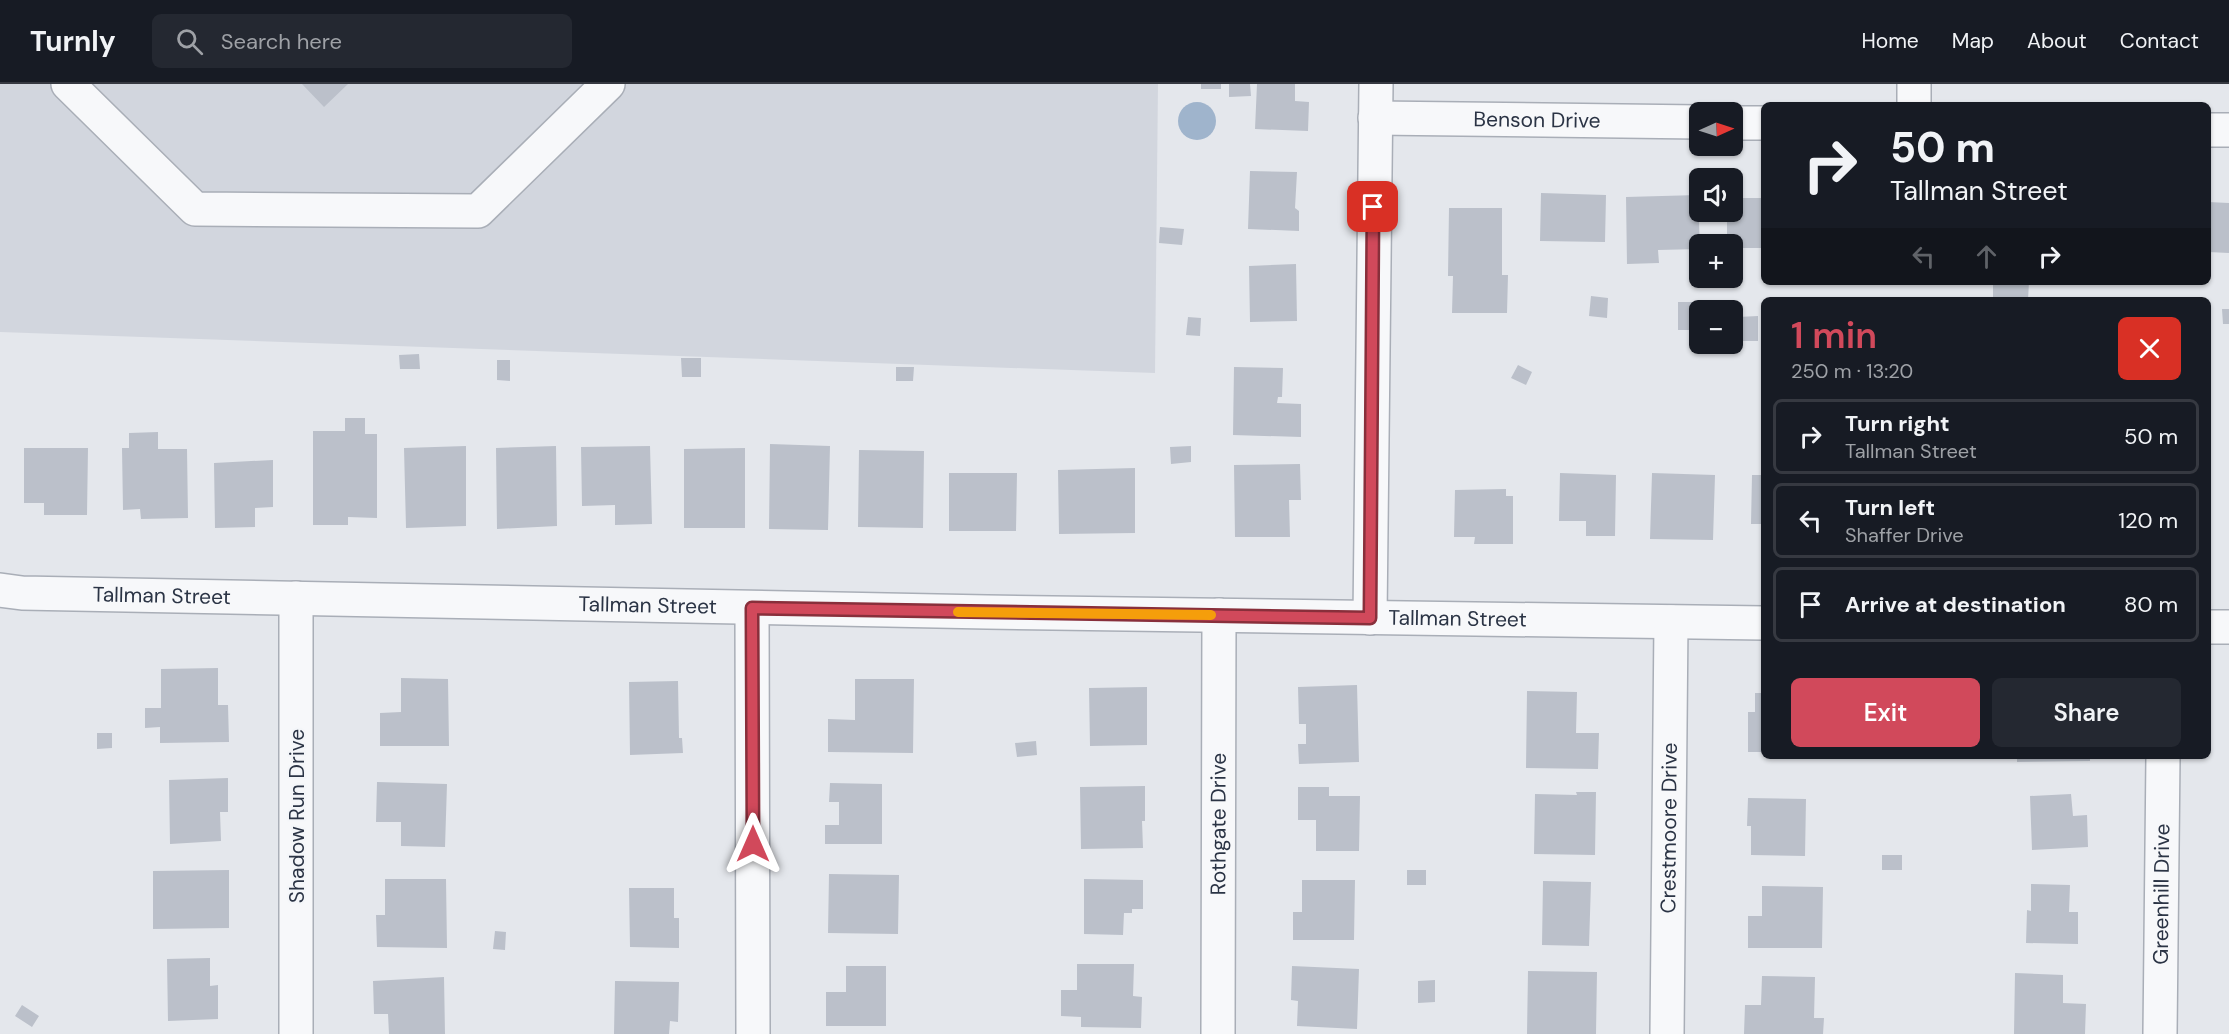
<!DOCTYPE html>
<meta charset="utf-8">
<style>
body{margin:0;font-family:"DM Sans",sans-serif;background:#242831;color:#f1f3f6;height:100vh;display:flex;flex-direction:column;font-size:22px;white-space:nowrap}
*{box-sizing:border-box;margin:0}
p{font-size:20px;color:#9ea1a6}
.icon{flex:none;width:33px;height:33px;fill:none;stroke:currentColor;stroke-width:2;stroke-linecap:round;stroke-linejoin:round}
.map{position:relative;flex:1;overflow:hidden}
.details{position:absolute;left:1761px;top:213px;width:450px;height:462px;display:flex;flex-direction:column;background:#171b24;border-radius:9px;box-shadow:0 2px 4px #0004}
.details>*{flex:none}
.banner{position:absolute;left:1761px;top:18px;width:450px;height:183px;border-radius:9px;box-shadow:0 2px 4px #0004;background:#171b24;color:#f1f3f6;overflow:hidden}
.needle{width:39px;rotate:87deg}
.tools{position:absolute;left:1689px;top:18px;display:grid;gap:12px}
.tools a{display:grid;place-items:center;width:54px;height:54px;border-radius:9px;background:#171b24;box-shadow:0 2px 4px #0004;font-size:30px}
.pin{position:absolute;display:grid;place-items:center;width:51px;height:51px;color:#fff;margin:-26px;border-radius:12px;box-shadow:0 3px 9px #0006}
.me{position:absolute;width:66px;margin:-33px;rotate:0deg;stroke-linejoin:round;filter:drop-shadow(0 0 4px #0008)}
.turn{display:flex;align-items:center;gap:21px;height:126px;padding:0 30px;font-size:27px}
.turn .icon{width:78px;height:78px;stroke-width:2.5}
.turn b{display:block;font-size:42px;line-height:51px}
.lanes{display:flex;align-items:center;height:57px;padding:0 30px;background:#0003;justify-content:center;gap:30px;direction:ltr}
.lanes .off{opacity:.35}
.round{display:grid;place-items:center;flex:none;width:63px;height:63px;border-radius:9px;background:#242831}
.headline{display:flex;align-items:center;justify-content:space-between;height:102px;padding:0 30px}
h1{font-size:36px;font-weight:600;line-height:45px;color:#d1495b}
.action{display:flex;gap:12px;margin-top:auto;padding:12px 30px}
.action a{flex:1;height:69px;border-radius:9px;background:#d1495b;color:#fff;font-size:24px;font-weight:600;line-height:69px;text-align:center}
.action a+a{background:#242831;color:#f1f3f6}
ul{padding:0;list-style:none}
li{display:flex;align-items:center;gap:18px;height:75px;margin:0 12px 9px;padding:0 18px;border:3px solid #363941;border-radius:9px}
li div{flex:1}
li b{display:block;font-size:22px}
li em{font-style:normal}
header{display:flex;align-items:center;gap:36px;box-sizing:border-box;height:84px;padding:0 30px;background:#171b24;border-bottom:2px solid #363941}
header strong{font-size:28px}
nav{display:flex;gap:33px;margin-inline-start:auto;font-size:21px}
.search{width:420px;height:54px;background:#242831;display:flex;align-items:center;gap:15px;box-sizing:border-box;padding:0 21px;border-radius:9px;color:#9ea1a6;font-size:22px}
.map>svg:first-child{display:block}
</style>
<header>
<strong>Turnly</strong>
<div class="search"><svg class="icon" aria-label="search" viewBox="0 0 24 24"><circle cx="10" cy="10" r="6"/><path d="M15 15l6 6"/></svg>Search here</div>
<nav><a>Home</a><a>Map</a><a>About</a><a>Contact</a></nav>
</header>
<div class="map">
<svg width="2229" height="950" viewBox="0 0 2229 950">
<rect width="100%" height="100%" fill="#e4e7ec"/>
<!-- built -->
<path fill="#d2d6de" d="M0,0H1158L1155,289L0,248Z"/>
<!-- water -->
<path fill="#9fb4cc" d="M1178 37a19 19 0 1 1 38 0a19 19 0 1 1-38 0Z"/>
<!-- building -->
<path fill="#bbc0ca" d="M302,0H348L324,23Z
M1201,0H1221V5H1201Z
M1229,0H1250L1251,12L1229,13Z
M1257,0H1295V17L1309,18L1308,47L1255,45Z
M1250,87L1297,88L1295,124L1299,127V147L1248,145Z
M1541,109L1606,111L1605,158L1540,157Z
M1698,111L1700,165L1658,166L1659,179L1627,180L1626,113Z
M1732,114H1764V164H1732V160H1727V128H1732Z
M2208,118L2229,119V169L2208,168Z
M1449,124H1502V191H1508L1507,229H1452L1453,192H1448Z
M1160,143L1184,145L1182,161L1159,159Z
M1296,180L1297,237L1250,238L1249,182Z
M1993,198H2029L2028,216H1993Z
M1591,212L1608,214L1607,234L1589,232Z
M1678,218H1693L1692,246H1678Z
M2222,225H2229V240H2223Z
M1758,232V257H1739L1738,233Z
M1188,233L1201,234L1200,252L1186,251Z
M419,270L420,285H400L399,271Z
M681,274H701V293H682Z
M497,276H510V297L497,296Z
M1518,281L1532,288L1526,301L1511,294Z
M896,283H914L913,297H896Z
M1234,283L1283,284L1282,313H1278L1277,319L1301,320V353L1233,351Z
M345,334H365V350H377V434L348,433V441H313V347H345Z
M158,348V365H187L188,434L141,435L140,425L123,426L122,364H129V349Z
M770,360L830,362L828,446L769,445Z
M466,362V442L406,444L404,364Z
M556,362L557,442L497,445L496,364Z
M650,362L652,440L615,441V421L582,422L581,363Z
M1191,362V378L1171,380L1170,363Z
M24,364H88L87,431H44V419H24Z
M745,364V444H684V365Z
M859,366L924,367L923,444L858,443Z
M273,376V423L255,424V443L215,444L214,379Z
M1300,380L1301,416H1289L1290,453H1235L1234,381Z
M1135,384V449L1059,450L1058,386Z
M949,389H1017L1016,447H949Z
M1560,389L1616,391L1615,452H1586V437H1559Z
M1652,389L1715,391L1713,456L1650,455Z
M1752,391H1764V440H1751Z
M1506,405V412H1513V460H1474L1475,453H1454L1455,406Z
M218,584V621H228L229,658L160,659V643L145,644V624H161V585Z
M401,594L448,595L449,662H380V629L401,628Z
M855,595H914L913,669L828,668V635L855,636Z
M678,597L679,654H682L683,669L630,671L629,598Z
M1357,601L1359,678L1299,680L1298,660H1306V640H1299L1298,603Z
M1147,603V661L1090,662L1089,604Z
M1527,607L1577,608L1576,649H1599L1598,685L1526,684Z
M1755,609H1764V668H1748V628H1755Z
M97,649H112V664L97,665Z
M1036,657L1037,671L1017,673L1015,659Z
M2017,672H2090V677L2017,678Z
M228,694V728H220L221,757L170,760L169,696Z
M377,698L447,700L445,763L401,762V738H376Z
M830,699L882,700V760H825V741H839V718H829Z
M1145,702V737H1142L1143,764L1081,765L1080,703Z
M1298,703H1329V712H1360L1359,767H1316V736H1298Z
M1576,708H1596L1595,771L1534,770L1535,710L1577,711Z
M2071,710L2073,732L2087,731L2088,763L2032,766L2030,712Z
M1748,714L1806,715L1805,772L1751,771V742H1747Z
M1882,771H1902V786H1882Z
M229,786V844L153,845V787Z
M1407,786H1426V801H1407Z
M829,790L899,791L898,850L828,849Z
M385,795H446L447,864L377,863L376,831H385Z
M1084,795L1143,796V825H1132V829H1124L1123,851L1084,850Z
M1302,796H1355L1354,856H1293V828H1302Z
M1543,797L1591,798L1589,862L1542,861Z
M2031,800L2070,801L2069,828H2078V860L2026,859L2027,826L2031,827Z
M1762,802L1823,803L1822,864H1748V832H1762Z
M629,804H674V834H679V864L630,863Z
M495,847L506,848L505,866L493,865Z
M210,874V902L218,901V935L168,937L167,875Z
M1077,880H1134L1133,912L1142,913L1141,944L1081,943V933L1061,932V906H1077Z
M846,882H886V942H826V908H846Z
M1292,882L1359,885L1357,945L1297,942L1298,917L1291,916Z
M1528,887L1597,888L1596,950H1527Z
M2015,889L2063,891V919L2086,920L2085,950H2014Z
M1762,892L1815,893L1814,934H1824L1823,950H1744L1745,921H1761Z
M444,893L445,950H389L388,930H374L373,897Z
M1435,896V918L1418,919V897Z
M615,897L679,898L678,938L670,937L669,950H614Z
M22,921L39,932L32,943L15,932Z"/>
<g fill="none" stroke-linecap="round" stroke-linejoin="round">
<defs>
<g id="minor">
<path d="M68,0L195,125L478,127L608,0"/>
<path d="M1914,0V21"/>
<path id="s1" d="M1375,34L1700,38"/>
<path d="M1732,39H1764"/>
<path d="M2208,46H2229"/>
<path id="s2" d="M0,506L22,509L987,528L1764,539"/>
<path d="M296,514V950"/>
<path d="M752,524L753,950"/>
<path d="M1370,534L1376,0"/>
<path d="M2208,543H2229"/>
<path id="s3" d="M1218,950L1219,531"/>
<path id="s4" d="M1667,950L1671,538"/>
<path id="s5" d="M2160,950L2163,672"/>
</g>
</defs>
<!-- minor casing -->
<use href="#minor" stroke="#a9aeb7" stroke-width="36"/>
<!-- minor -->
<use href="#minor" stroke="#f7f8fa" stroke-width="33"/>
</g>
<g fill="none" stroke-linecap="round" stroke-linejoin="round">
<defs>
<path id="route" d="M753,760L752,524L1370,534L1373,123"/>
</defs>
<!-- route casing -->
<use href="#route" stroke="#882f3b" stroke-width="15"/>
<!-- route -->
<use href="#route" stroke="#d1495b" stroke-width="10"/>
<!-- slow -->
<path stroke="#f59e0b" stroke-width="10" d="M958,528L1211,531"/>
</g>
<g text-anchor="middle" stroke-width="4.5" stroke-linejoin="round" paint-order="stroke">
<!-- street labels -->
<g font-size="21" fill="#2b3445" stroke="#f4f6f9">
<text dy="7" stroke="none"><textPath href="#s1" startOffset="162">Benson Drive</textPath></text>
<text dy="7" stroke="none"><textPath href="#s2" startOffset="162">Tallman Street</textPath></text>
<text dy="7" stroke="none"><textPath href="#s2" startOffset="648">Tallman Street</textPath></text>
<text dy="7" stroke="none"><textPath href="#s2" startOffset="1458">Tallman Street</textPath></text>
<text transform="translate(297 732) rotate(-90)" y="7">Shadow Run Drive</text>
<text dy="7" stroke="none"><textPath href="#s3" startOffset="210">Rothgate Drive</textPath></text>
<text dy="7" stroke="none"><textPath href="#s4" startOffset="206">Crestmoore Drive</textPath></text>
<text dy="7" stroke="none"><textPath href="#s5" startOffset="140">Greenhill Drive</textPath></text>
</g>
</g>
</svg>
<div class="tools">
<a><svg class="needle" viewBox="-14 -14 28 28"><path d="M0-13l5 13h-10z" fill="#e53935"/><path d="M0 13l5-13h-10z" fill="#9ea1a6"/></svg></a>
<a><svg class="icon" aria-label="sound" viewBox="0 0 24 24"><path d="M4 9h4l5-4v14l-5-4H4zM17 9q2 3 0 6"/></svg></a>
<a>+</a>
<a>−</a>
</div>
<div class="pin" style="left:1373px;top:123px;background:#d93025"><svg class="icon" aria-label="arrive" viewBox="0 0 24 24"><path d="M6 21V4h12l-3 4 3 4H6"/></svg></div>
<svg class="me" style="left:753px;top:760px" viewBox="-20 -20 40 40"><path d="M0-17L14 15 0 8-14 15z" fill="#d1495b" stroke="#fff" stroke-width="4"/></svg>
<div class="banner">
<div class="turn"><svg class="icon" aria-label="right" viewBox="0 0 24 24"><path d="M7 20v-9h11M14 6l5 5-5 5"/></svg><div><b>50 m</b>Tallman Street</div></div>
<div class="lanes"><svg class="icon off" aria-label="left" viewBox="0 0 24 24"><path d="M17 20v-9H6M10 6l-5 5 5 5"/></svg><svg class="icon off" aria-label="ahead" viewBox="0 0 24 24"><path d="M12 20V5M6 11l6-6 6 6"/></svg><svg class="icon" aria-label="right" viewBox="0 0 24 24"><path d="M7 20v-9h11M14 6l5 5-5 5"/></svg></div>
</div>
<section class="details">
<div class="headline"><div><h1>1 min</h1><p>250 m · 13:20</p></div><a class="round" style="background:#d93025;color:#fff"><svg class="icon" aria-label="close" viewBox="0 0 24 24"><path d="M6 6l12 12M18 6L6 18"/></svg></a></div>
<ul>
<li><svg class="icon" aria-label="right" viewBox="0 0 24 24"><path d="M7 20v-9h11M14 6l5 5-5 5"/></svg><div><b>Turn right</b><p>Tallman Street</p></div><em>50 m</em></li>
<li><svg class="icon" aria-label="left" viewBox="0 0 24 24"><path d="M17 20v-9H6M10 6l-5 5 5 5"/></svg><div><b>Turn left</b><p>Shaffer Drive</p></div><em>120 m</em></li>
<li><svg class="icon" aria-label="arrive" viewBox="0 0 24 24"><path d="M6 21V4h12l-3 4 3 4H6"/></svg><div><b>Arrive at destination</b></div><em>80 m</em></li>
</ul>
<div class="action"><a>Exit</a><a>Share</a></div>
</section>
</div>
